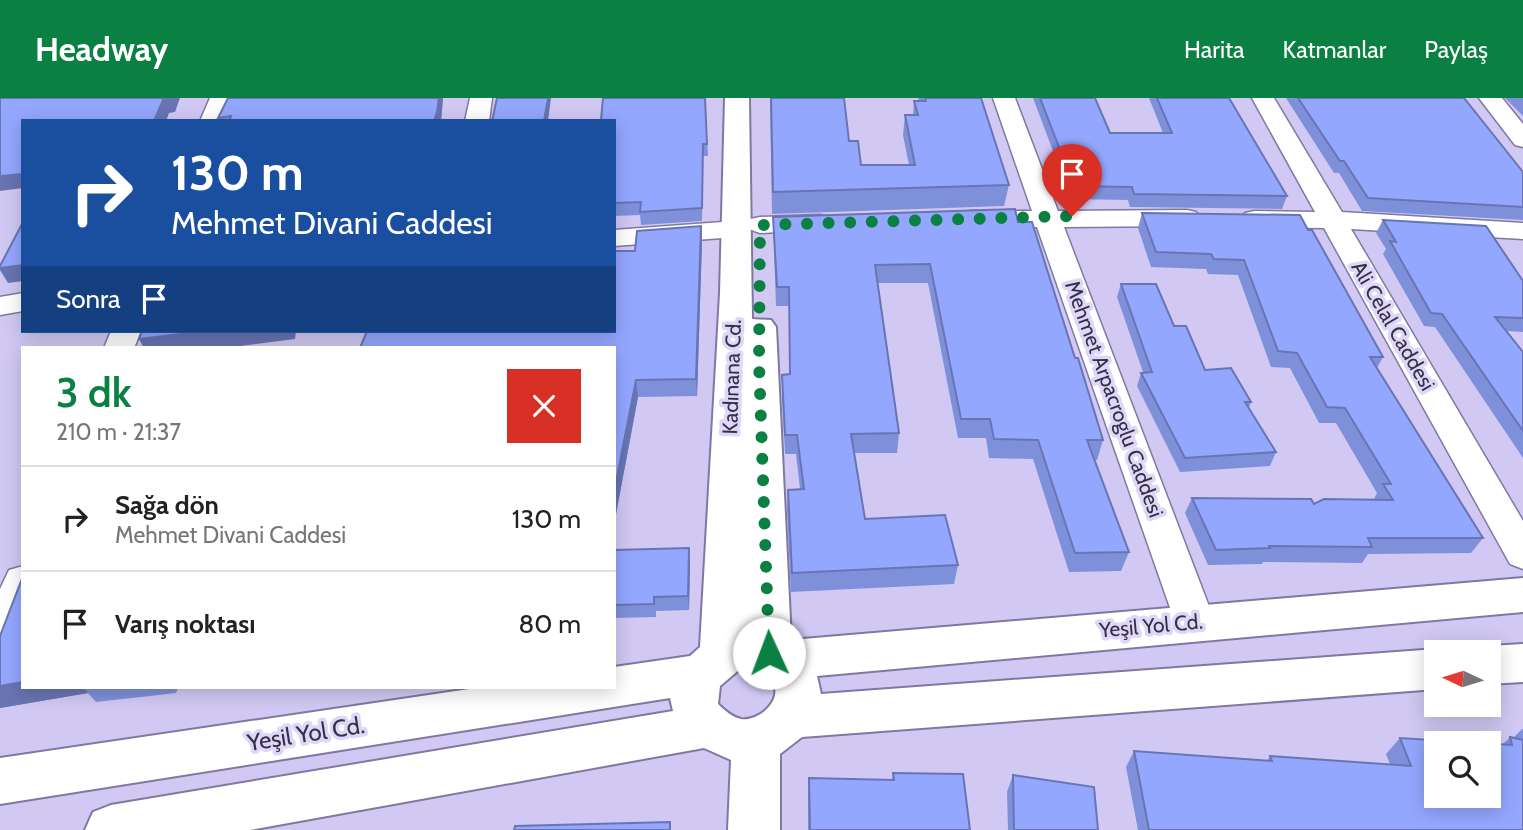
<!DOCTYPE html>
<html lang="tr">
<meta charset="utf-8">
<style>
body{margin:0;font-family:Cabin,sans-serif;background:#f2f2f2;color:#222;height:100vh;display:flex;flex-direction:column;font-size:26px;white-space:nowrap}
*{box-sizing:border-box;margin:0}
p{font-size:23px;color:#767676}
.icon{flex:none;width:38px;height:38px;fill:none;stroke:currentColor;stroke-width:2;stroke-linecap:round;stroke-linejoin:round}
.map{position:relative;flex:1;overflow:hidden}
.sheet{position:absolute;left:21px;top:248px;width:595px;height:343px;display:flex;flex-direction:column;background:#fff;border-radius:0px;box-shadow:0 4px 18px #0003}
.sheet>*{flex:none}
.top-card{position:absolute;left:21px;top:21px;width:595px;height:214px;border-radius:0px;box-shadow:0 4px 18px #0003;background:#1a4fa0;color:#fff;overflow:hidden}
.needle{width:46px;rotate:274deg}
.buttons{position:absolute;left:1424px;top:542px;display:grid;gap:14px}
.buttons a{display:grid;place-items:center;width:77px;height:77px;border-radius:0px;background:#fff;box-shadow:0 4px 18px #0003;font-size:35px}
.pin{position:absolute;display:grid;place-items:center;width:60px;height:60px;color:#fff;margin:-72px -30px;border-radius:50% 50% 50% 0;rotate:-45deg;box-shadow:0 0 7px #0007}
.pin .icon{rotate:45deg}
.me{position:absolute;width:77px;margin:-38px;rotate:358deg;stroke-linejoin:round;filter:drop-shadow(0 0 5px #0008)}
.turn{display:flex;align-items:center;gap:24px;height:147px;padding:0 35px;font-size:32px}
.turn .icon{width:91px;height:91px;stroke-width:2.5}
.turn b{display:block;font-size:49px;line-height:60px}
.then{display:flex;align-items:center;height:66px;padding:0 35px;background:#0003;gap:14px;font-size:26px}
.round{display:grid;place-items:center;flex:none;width:74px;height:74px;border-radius:0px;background:#f2f2f2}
.head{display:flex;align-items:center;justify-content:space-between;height:119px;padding:0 35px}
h1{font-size:42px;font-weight:600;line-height:52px;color:#0b8043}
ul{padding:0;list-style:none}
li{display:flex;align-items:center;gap:21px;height:105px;padding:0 35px;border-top:2px solid #e0e0e0}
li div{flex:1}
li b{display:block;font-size:26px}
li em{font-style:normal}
header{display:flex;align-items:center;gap:42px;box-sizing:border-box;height:98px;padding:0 35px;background:#0b8043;color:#fff}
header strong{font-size:33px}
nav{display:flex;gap:38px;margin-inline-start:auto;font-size:24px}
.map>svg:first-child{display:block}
</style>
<header>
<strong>Headway</strong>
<nav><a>Harita</a><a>Katmanlar</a><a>Paylaş</a></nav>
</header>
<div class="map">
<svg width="1523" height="732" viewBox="0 0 1523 732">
<rect width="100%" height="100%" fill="#d1c9f4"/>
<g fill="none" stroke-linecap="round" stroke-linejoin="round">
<defs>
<path id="minor" d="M210,0H232L224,23H200Z
M470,0H492L489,23H465Z
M993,0H1015L1058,113L1187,112L1196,114L1200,120L1196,126L1187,128L1064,129L1215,524L1209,536L1195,540L1181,536L1175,524L1037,129H970L961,127L957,121L961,115L970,113H1032Z
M1252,0H1274L1342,114L1523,125V141L1351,131L1523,423V471L1510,466L1324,130L1254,129L1245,127L1241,121L1245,115L1254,113L1315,114Z
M1479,0H1502L1523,26V49L1515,47Z
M820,117L829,119L833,125L829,131L760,135L749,131L746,137L736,139L614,148V132L736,123L747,127L750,121L760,119Z
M23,195V213L0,217V199Z
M111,233H141L134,250H104Z
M23,468V532L14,550L0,555V491L9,472Z"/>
<path id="tertiary" d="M725,0H749L752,221L771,222L776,229L791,542L1523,480V514L817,578L821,596L1437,551L1446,555H1437V591L802,639L780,656V732H728L731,662L704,650L250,732H85L93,714L111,707L673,613L670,600L0,706V660L476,590H614V569L690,558L700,549L720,195ZM740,571C751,573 763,573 771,582C786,600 759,624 741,621C732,619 724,612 718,606L720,588Z
M1523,546V584L1489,586V555L1473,553L1489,548Z"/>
</defs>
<!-- minor casing -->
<use href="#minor" stroke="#8078a0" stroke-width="3"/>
<!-- tertiary casing -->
<use href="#tertiary" stroke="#8078a0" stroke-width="4"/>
<!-- minor -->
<use href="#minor" fill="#fff" fill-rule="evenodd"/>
<!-- tertiary -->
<use href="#tertiary" fill="#fff" fill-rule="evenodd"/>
</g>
<!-- wall -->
<path fill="#7f90db" d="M443,0L441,23H220L218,20Z
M705,0L708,58H703L702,123L641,127L640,117L614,118V23L601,22Z
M770,0H844L849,43L861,67H909L903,37L905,17H913L914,3H919L918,0H981L1009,87L1004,108L772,116Z
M1033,0H1095L1110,35H1163L1149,0H1229L1287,98L1282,111L1130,109L1128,102L1071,101Z
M1286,0H1464L1523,74V122L1362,113L1339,75H1334Z
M1505,0H1523V18Z
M1142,115L1300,117L1383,259L1377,270L1483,440L1471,455L1368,456L1362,465L1263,464L1262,466L1208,467L1185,415L1192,400L1314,406L1374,401L1377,395L1336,325H1319L1290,270L1271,269L1238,177L1208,176L1206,171L1151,169L1138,130Z
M773,119L1018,124L1075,260L1103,342L1097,362H1094L1129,454L1121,473L1069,474L1033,361L989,360L986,340H958L928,185H878L899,335L897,355H854L865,421L958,467L954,486L791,494L787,411L788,392L800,391L796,356H785L782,296V277L789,276V208H776Z
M1383,122L1523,183V234L1507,233L1523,254V360L1435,229L1424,228L1383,156L1386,151L1376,135Z
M701,128L702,144L697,298L638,299L616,416H614V250L635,153Z
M1121,186L1174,228L1205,272L1251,304L1249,310L1276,354L1270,368L1180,374L1137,288L1141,275L1143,274L1117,199Z
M614,452L690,464L689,512L656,513V519L614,520Z
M0,538L23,590H178L176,595L96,604L88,595L0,610Z
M1522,631H1523V732H1138L1126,669L1134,653L1267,663L1270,658L1390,666L1386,656L1400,640L1503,646L1510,639L1513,640Z
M893,675L970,732H808V697L809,680L892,682Z
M1013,677L1098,732H1008L1007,694Z"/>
<!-- shaded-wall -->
<path fill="#6875b2" d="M170,0H180L175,14L169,15L166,23H154L163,2Z
M439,0H443L441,23H434Z
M548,0H551L548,23H544Z
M23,76V90L0,93V78Z
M701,128L702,144L697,298L696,281Z
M23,167V183L8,185L0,172V170Z
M206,233H296L295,241L224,250H144L139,241Z
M636,282L638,299L616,416L614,394Z
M689,450L690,464L689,512L688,498Z
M23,584V590H84L88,595L0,610V588Z"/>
<!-- building -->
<path fill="#94a7ff" stroke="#6875b2" stroke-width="2" fill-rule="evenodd" d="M0,0H170L169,1L163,2L154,23H23V76L0,78Z
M228,0H439L437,14L434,23H229L231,18L218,20Z
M497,0H548L544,23H492Z
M603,0H705L707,46H703L702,110L640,114L641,104L614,105V23H566L601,22Z
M771,0H844L849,43H858L861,67H915L905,17H918L914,3H926L925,0H981L1009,87L773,94Z
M1040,0H1095L1110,35H1172L1157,0H1229L1287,98L1134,96L1132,89L1074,88Z
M1298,0H1464L1523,74V109L1368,100L1344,63H1340Z
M1015,111L1018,124H1032L1075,260H1078L1103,342H1087L1129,454L1075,455L1038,342L994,341L990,321H961L930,166L875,167L899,335L851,336L865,421L945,417L958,467L792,475L788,392L804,391L797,337H785L782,277L790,276L789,189H777L773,119Z
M1142,115L1300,117L1308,132H1312L1383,259H1370L1483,440H1368L1372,449L1269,448L1270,450L1216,452L1192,400L1311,401L1314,406L1324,401L1393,402L1383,386H1391L1345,310L1327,309L1297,255L1278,253L1244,162L1214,161L1211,156L1156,154Z
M1383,122L1486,128L1523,183V220L1495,219L1523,254V333L1442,216L1431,215L1390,143L1396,144Z
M23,124V167L0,170V168Z
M701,128L696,281L636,282L614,394V250H360L367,233H614V153H635L637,133Z
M1121,186H1156L1174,228H1186L1205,272L1231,270L1251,304H1245L1276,354L1185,360L1141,275L1152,274Z
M142,233H206L139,241Z
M689,450L688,498L654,499V506L614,507V452Z
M23,478V584L0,588V538Z
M1510,639L1523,642V732H1149L1134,653L1272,663L1270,658L1411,668L1400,640L1512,647ZM1437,646H1489V698H1437Z
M893,675L963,676L970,732H810L809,680L894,682Z
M1013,677L1094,689L1098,732H1014Z
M670,724V732H514L515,728Z"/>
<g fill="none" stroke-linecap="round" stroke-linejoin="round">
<!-- route -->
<path stroke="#0b8043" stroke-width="12" stroke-dasharray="0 21.6" d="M769,555L759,265L760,127L1072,118"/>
</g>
<g text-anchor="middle" stroke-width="7" stroke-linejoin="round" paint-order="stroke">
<!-- street labels -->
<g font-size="21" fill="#353142" stroke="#ded7fa">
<text transform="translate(1393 228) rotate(60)" y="7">Ali Celal Caddesi</text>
<text transform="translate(732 279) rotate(-88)" y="7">Kadınana Cd.</text>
<text transform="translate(1114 301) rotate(70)" y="7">Mehmet Arpacroglu Caddesi</text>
<text transform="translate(1151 528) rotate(-5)" y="7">Yeşil Yol Cd.</text>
</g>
<!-- near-street labels -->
<g font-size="24" fill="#353142" stroke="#ded7fa">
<text transform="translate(306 636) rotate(-9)" y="8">Yeşil Yol Cd.</text>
</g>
</g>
</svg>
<div class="buttons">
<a><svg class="needle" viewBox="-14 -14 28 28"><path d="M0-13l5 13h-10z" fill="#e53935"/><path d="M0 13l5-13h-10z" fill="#767676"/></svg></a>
<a><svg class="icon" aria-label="search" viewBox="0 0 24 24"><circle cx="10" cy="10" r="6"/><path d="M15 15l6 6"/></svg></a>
</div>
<div class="pin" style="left:1072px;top:118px;background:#d93025"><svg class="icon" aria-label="arrive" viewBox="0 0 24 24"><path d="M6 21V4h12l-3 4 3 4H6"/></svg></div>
<svg class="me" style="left:769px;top:555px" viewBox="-20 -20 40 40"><circle r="19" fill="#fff"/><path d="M0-13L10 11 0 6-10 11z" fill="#0b8043"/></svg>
<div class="top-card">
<div class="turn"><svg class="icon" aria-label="right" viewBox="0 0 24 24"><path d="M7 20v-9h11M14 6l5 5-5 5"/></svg><div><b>130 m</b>Mehmet Divani Caddesi</div></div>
<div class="then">Sonra<svg class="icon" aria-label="arrive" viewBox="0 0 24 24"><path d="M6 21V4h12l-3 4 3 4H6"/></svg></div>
</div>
<section class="sheet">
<div class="head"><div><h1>3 dk</h1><p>210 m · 21:37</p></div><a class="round" style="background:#d93025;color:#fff"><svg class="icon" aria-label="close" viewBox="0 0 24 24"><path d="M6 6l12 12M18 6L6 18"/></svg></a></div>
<ul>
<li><svg class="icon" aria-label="right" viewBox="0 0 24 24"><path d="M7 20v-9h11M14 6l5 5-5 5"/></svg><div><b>Sağa dön</b><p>Mehmet Divani Caddesi</p></div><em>130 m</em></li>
<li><svg class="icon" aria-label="arrive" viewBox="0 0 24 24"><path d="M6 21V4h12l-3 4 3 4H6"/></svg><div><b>Varış noktası</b></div><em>80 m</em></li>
</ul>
</section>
</div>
